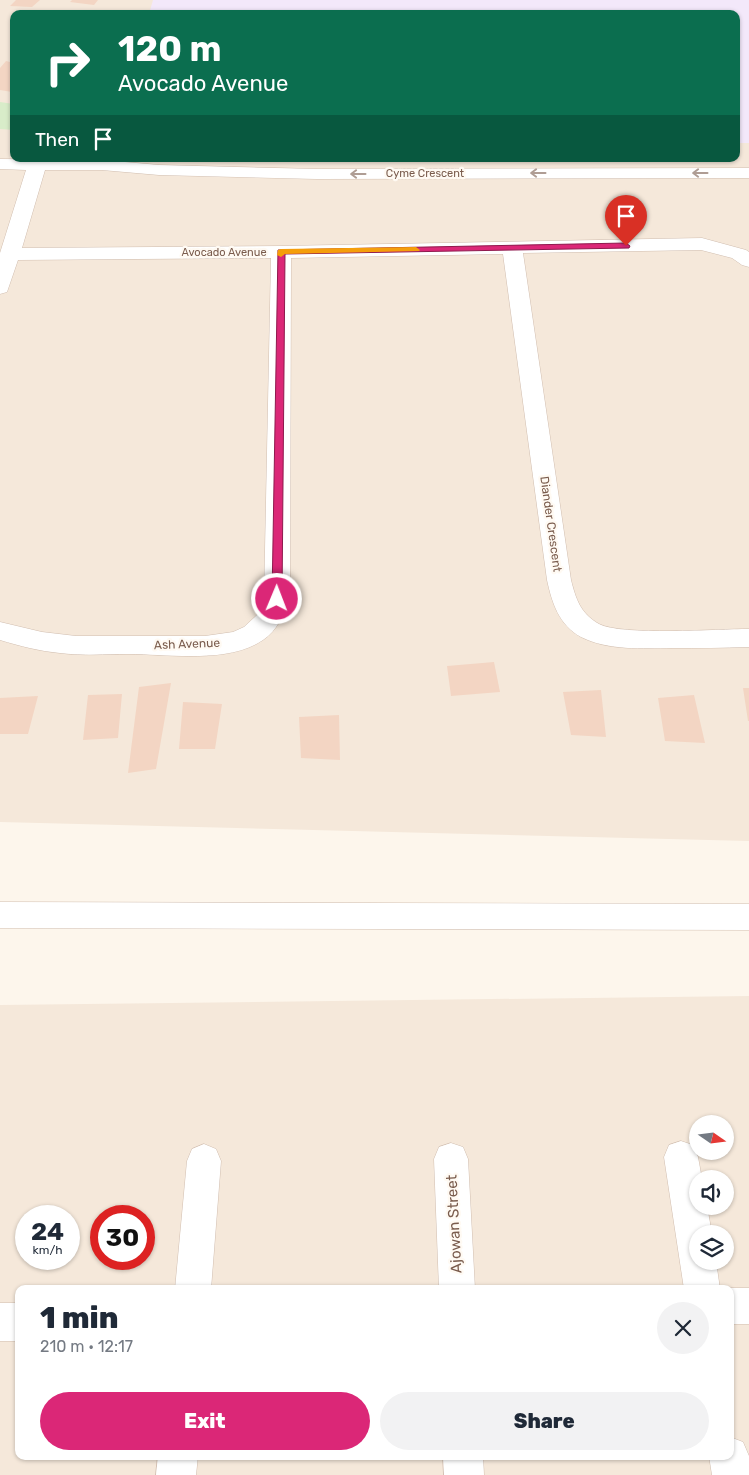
<!DOCTYPE html>
<meta charset="utf-8">
<style>
body{margin:0;font-family:Rubik,sans-serif;background:#f2f2f3;color:#1f2937;height:100vh;display:flex;flex-direction:column;font-size:19px;white-space:nowrap}
*{box-sizing:border-box;margin:0}
p{font-size:16px;color:#747a83}
.icon{flex:none;width:28px;height:28px;fill:none;stroke:currentColor;stroke-width:2;stroke-linecap:round;stroke-linejoin:round}
.map{position:relative;flex:1;overflow:hidden}
.panel{position:absolute;left:15px;top:1285px;width:719px;height:175px;display:flex;flex-direction:column;background:#fff;border-radius:10px;box-shadow:0 1px 4px #0004}
.panel>*{flex:none}
.top-card{position:absolute;left:10px;top:10px;width:730px;height:152px;border-radius:10px;box-shadow:0 1px 4px #0004;background:#0b6e4f;color:#fff;overflow:hidden}
.needle{width:32px;rotate:104deg}
.controls{position:absolute;left:689px;top:1115px;display:grid;gap:10px}
.controls a{display:grid;place-items:center;width:45px;height:45px;border-radius:50%;background:#fff;box-shadow:0 1px 4px #0004;font-size:25px}
.speed{position:absolute;left:15px;top:1205px;display:flex;gap:10px;font-size:25px;font-weight:700;text-align:center}
.speed>*{display:grid;place-content:center;width:65px;height:65px;border-radius:50%;background:#fff;box-shadow:0 1px 4px #0004;line-height:1}
.speed small{font-size:12px;font-weight:400}
.speed .limit{border:8px solid #d22;background:#fff;color:#111}
.pin{position:absolute;display:grid;place-items:center;width:42px;height:42px;color:#fff;margin:-51px -21px;border-radius:50% 50% 50% 0;rotate:-45deg;box-shadow:0 0 5px #0007}
.pin .icon{rotate:45deg}
.me{position:absolute;width:55px;margin:-28px;rotate:1deg;stroke-linejoin:round;filter:drop-shadow(0 0 4px #0008)}
.turn{display:flex;align-items:center;gap:18px;height:105px;padding:0 25px;font-size:22px}
.turn .icon{width:65px;height:65px;stroke-width:2.5}
.turn b{display:block;font-size:35px;line-height:42px}
.then{display:flex;align-items:center;height:48px;padding:0 25px;background:#0003;gap:10px;font-size:19px}
.round{display:grid;place-items:center;flex:none;width:52px;height:52px;border-radius:26px;background:#f2f2f3}
.headline{display:flex;align-items:center;justify-content:space-between;height:85px;padding:0 25px}
h1{font-size:30px;font-weight:800;line-height:38px}
.primary-button{display:flex;gap:10px;margin-top:auto;padding:10px 25px}
.primary-button a{flex:1;height:58px;border-radius:30px;background:#db2777;color:#fff;font-size:20px;font-weight:800;line-height:58px;text-align:center}
.primary-button a+a{background:#f2f2f3;color:#1f2937}
.map>svg:first-child{display:block}
</style>
<div class="map">
<svg width="749" height="1475" viewBox="0 0 749 1475">
<rect width="100%" height="100%" fill="#fdf6ec"/>
<!-- residential -->
<path fill="#f5e8da" fill-rule="evenodd" d="M0,0H749V841L0,822ZM14,14H736V159H14Z
M749,996V1475H0V1005ZM698,1124H725V1151H698ZM698,1179H725V1206H698ZM26,1216H69V1259H26ZM101,1216H144V1259H101ZM698,1234H725V1261H698ZM19,1289H730V1456H19Z"/>
<!-- education -->
<path fill="#f3e8fa" d="M153,0H749V143H736V14H149Z"/>
<!-- green -->
<path fill="#d8ecc9" d="M0,102L14,104V130L0,129Z"/>
<!-- building -->
<path fill="#f3d5c3" d="M16,0H40L32,7L10,6Z
M72,0H98L94,5L70,2Z
M6,61L14,63L12,92L0,90V68Z
M494,662L500,692L451,696L447,666Z
M171,683L156,769L128,773L139,687Z
M743,688H749V721H748Z
M601,690L606,737L571,735L563,692Z
M122,694L118,738L83,740L88,695Z
M694,695L705,743L665,741L658,698Z
M38,696L28,734H0V698Z
M183,702L222,704L215,749H179Z
M339,715L340,760L301,758L299,717Z"/>
<g fill="none" stroke-linecap="round" stroke-linejoin="round">
<defs>
<path id="minor" d="M0,159L102,160L159,165L317,169L749,168V178L317,179L159,175L102,170H45L22,248L281,246L702,238L746,250L749,252V267L742,265L732,258L701,250L523,253L571,580C576,599 580,613 599,624C622,636 718,629 749,629V647C723,648 698,648 672,648C642,648 609,651 581,637C559,625 552,603 547,580L503,254L291,258L290,599C284,614 277,631 263,640C228,664 168,654 128,654C105,654 83,656 60,653C39,651 20,646 0,640V622L42,632L76,636H205L233,632L244,627L257,615L264,599L271,258L18,260L7,292L0,294V253L26,170L0,169Z
M0,902L749,904V930L0,928Z
M681,1141L693,1145L698,1157L702,1179H698V1206H707L712,1234H698V1261H716L720,1289H684L664,1157L669,1145Z
M451,1143L463,1147L468,1159L475,1289H439L434,1159L439,1147Z
M204,1144L216,1149L221,1161L211,1289H175L187,1161L192,1149Z
M730,1288H749V1324H730V1289H727Z
M0,1303H19V1341H0Z
M730,1437L743,1442L749,1456V1475H712L709,1456H730Z
M158,1456H198L196,1475H156Z
M443,1456H483L484,1475H444Z"/>
</defs>
<!-- minor casing -->
<use href="#minor" stroke="#d1beb0" stroke-width="1"/>
<!-- minor -->
<use href="#minor" fill="#fff" fill-rule="evenodd"/>
</g>
<!-- one-way arrows -->
<defs><path id="oneway-shaft" d="M-6 0H5M1.5-3L5.5 0L1.5 3" fill="none" stroke-width="1.6" stroke-linecap="round" stroke-linejoin="round" transform="scale(1.25)"/></defs>
<g stroke="#af9d94">
<use href="#oneway-shaft" transform="translate(538 173) rotate(180)"/>
<use href="#oneway-shaft" transform="translate(700 173) rotate(-180)"/>
<use href="#oneway-shaft" transform="translate(358 174) rotate(180)"/>
</g>
<!-- route -->
<path fill="#db2777" stroke="#8e194d" d="M626,243L630,246L629,248L285,254L282,599L277,603L274,601L272,599L278,250Z"/>
<!-- slow -->
<path fill="#f59e0b" d="M416,247L420,250L419,251L285,254L281,257L277,255L278,250L281,249Z"/>
<g text-anchor="middle" stroke-width="4.5" stroke-linejoin="round" paint-order="stroke">
<!-- far-street labels -->
<g font-size="11" fill="#7a5c4d" stroke="#fffaf3">
<text x="425" y="177">Cyme Crescent</text>
<text x="224" y="256">Avocado Avenue</text>
</g>
<!-- street labels -->
<g font-size="12" fill="#7a5c4d" stroke="#fffaf3">
<text transform="translate(551 524) rotate(82)" y="4">Diander Crescent</text>
<text transform="translate(187 644) rotate(-2)" y="4">Ash Avenue</text>
</g>
<!-- near-street labels -->
<g font-size="15" fill="#7a5c4d" stroke="#fffaf3">
<text transform="translate(454 1224) rotate(-93)" y="5">Ajowan Street</text>
</g>
</g>
</svg>
<div class="controls">
<a><svg class="needle" viewBox="-14 -14 28 28"><path d="M0-13l5 13h-10z" fill="#e53935"/><path d="M0 13l5-13h-10z" fill="#747a83"/></svg></a>
<a><svg class="icon" aria-label="sound" viewBox="0 0 24 24"><path d="M4 9h4l5-4v14l-5-4H4zM17 9q2 3 0 6"/></svg></a>
<a><svg class="icon" aria-label="layers" viewBox="0 0 24 24"><path d="M12 4l9 5-9 5-9-5zM3 14l9 5 9-5"/></svg></a>
</div>
<div class="speed"><div>24<small>km/h</small></div><div class="limit">30</div></div>
<div class="pin" style="left:626px;top:246px;background:#d93025"><svg class="icon" aria-label="arrive" viewBox="0 0 24 24"><path d="M6 21V4h12l-3 4 3 4H6"/></svg></div>
<svg class="me" style="left:277px;top:599px" viewBox="-20 -20 40 40"><circle r="17" fill="#db2777" stroke="#fff" stroke-width="3"/><path d="M0-11L8 9 0 5-8 9z" fill="#fff"/></svg>
<div class="top-card">
<div class="turn"><svg class="icon" aria-label="right" viewBox="0 0 24 24"><path d="M7 20v-9h11M14 6l5 5-5 5"/></svg><div><b>120 m</b>Avocado Avenue</div></div>
<div class="then">Then<svg class="icon" aria-label="arrive" viewBox="0 0 24 24"><path d="M6 21V4h12l-3 4 3 4H6"/></svg></div>
</div>
<section class="panel">
<div class="headline"><div><h1>1 min</h1><p>210 m · 12:17</p></div><a class="round"><svg class="icon" aria-label="close" viewBox="0 0 24 24"><path d="M6 6l12 12M18 6L6 18"/></svg></a></div>
<div class="primary-button"><a>Exit</a><a>Share</a></div>
</section>
</div>
